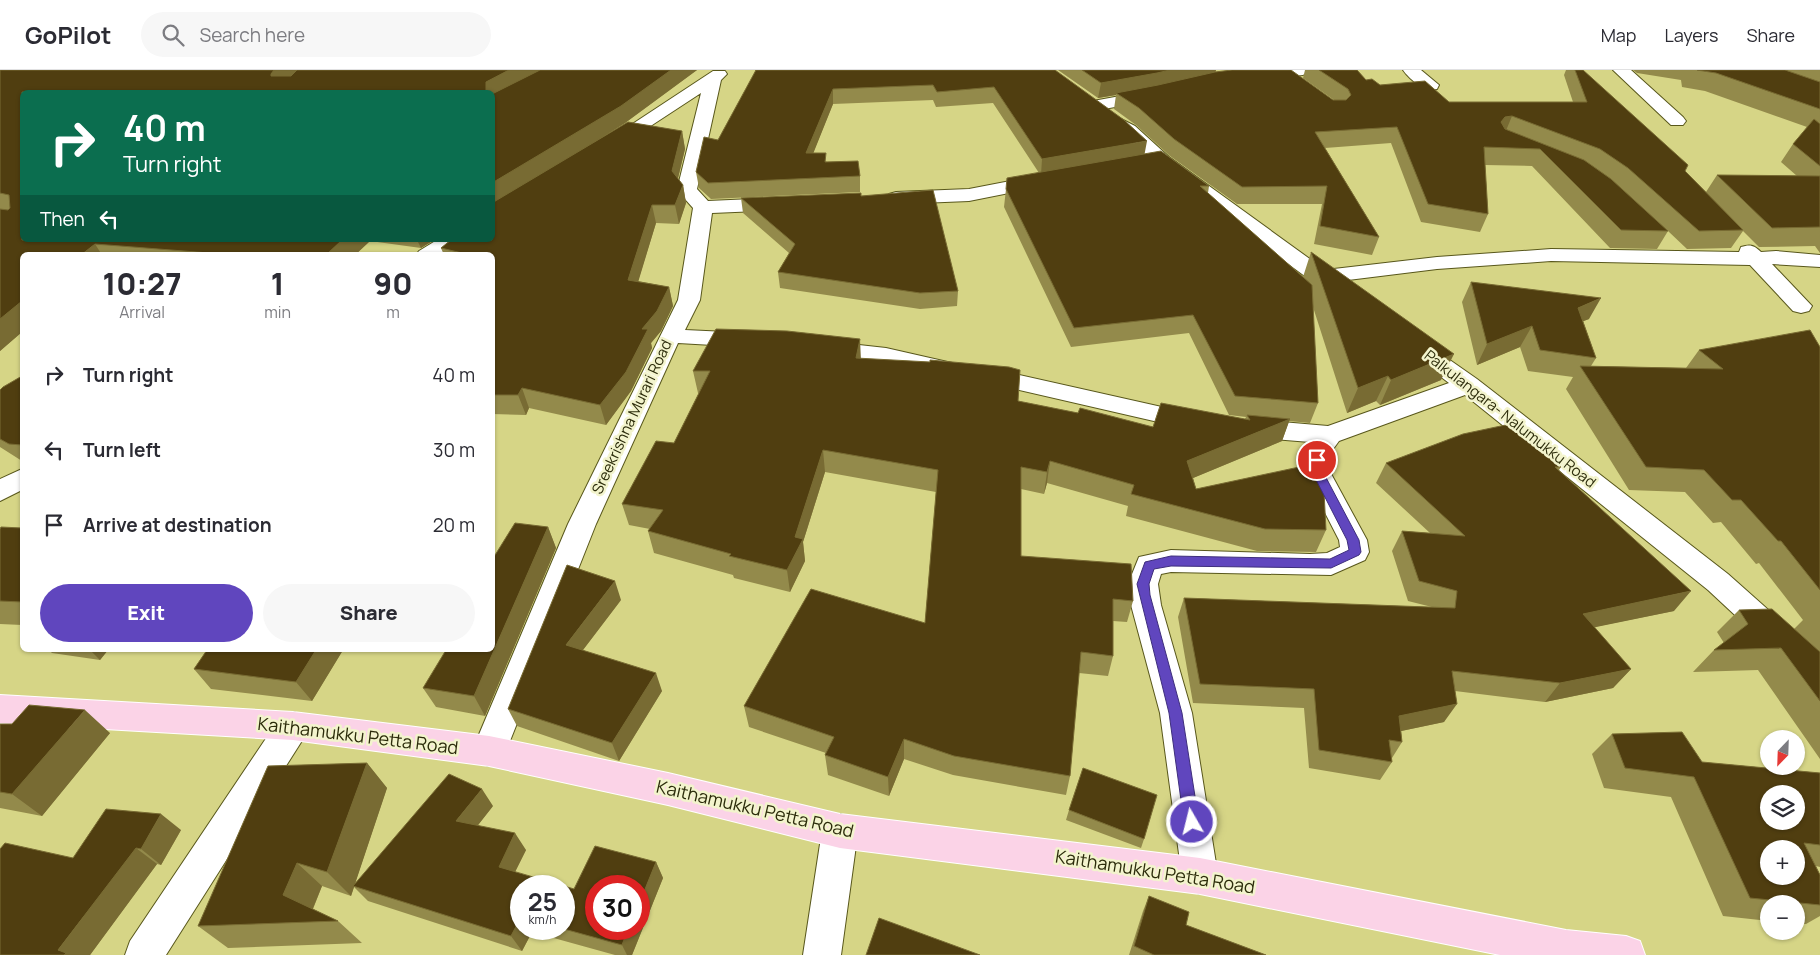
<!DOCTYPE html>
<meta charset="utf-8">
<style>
body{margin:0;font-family:Manrope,sans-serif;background:#f7f7f7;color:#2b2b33;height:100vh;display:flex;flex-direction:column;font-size:19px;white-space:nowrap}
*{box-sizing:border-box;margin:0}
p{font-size:16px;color:#7c7c81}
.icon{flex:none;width:28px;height:28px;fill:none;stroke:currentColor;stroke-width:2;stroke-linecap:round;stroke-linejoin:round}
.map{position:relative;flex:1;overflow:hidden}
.sheet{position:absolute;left:20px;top:182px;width:475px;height:400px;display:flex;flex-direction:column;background:#fff;border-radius:8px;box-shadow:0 1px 4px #0004}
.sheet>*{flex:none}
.banner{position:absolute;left:20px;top:20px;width:475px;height:152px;border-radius:8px;box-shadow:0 1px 4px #0004;background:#0b6e4f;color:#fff;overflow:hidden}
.needle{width:32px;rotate:203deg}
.controls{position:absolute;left:1760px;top:660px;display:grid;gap:10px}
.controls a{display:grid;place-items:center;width:45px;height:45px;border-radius:50%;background:#fff;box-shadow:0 1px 4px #0004;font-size:25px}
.speed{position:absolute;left:510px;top:805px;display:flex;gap:10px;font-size:25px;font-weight:700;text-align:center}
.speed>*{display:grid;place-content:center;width:65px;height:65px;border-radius:50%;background:#fff;box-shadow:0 1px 4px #0004;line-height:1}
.speed small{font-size:12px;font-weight:400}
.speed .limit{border:8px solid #d22;background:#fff;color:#111}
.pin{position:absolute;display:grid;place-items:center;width:42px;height:42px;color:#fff;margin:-21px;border:2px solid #fff;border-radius:50%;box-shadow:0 1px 5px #0007}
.me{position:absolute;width:55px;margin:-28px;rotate:352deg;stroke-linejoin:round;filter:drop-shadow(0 0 4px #0008)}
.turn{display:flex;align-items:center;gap:18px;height:105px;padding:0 20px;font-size:22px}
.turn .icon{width:65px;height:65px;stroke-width:2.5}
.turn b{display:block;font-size:35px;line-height:42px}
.then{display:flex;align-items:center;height:48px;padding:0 20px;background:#0003;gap:10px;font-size:19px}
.eta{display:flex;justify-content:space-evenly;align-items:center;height:85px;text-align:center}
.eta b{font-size:30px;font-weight:800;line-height:35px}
.action{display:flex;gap:10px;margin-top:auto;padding:10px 20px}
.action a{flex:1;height:58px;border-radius:30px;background:#6046be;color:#fff;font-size:20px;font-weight:800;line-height:58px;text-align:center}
.action a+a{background:#f7f7f7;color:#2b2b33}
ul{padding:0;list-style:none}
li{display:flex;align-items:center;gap:15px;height:75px;padding:0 20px}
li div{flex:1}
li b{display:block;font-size:19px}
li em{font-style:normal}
header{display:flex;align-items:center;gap:30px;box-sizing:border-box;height:70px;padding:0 25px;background:#fff;border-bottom:1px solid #e1e1e2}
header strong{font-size:24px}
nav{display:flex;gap:28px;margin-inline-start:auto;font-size:18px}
.search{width:350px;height:45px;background:#f7f7f7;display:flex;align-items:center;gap:12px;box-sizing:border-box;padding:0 18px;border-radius:28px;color:#7c7c81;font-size:19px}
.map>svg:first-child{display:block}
</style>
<header>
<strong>GoPilot</strong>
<div class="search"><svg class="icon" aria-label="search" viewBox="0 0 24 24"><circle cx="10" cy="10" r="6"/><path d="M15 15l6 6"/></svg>Search here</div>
<nav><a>Map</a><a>Layers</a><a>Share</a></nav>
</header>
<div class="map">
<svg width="1820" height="885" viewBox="0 0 1820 885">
<rect width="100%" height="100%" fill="#d6d586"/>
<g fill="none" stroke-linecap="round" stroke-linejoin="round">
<defs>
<path id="minor" d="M1257,0H1311L1303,5L1256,10L1250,8L1248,5L1250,2Z
M1403,0H1421L1439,15L1437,19C1425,22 1410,10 1403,0Z
M1613,0H1631L1683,47L1686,51L1683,55H1671Z
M713,1H725L727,4L721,10L697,119L708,131L778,128L785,130L788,134L785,138L778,140L712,143L700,230L685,260L748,263L756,265L760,270L756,275L748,277L678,273L596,454L506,681L501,692L489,696L477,692L472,681L568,454L678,230L693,138L677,120L701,23L617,78H605L602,74Z
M1153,20L1159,21L1161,25L1159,29L1093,41L1087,40L1084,36L1087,32L1093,31Z
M1117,47L1135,56L1169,87L1325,200L1437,187L1551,179L1739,182L1741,177C1750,174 1754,175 1761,182L1776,181L1820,185V197L1772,194L1812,236L1809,241L1801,243L1793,241L1750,195L1551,191L1437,199L1340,211L1348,219L1345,224L1337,226L1329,224L1155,95L1108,52L1111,48Z
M1042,105L1049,107L1052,111L1049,115L969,131L896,134L889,132L886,128L889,124L896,122L969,119Z
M437,170H462C451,186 433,185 416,185L419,181Z
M1416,270L1424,272L1477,309L1728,504L1820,586V618L1809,614L1708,520L1465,325L1339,371L1331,382L1329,400L1367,470L1369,482L1365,490L1331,505L1171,502L1161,504L1158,514L1161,535L1192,643L1218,806L1213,819L1200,824L1187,819L1182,806L1160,643L1131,535L1128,514L1139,487L1171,480L1310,484L1327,483L1340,477L1339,470L1303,400L1305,380L1310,372L1248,367L1239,364L1235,358L1239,352L1248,349L1328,356L1449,313L1408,282L1404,277L1408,272Z
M823,271L886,278L952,293L956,298L952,303L944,306L886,292L815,283L811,278L815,273Z
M984,297L1193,344L1202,346L1206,352L1202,358L1193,360L976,310L972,305L976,300Z
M22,399V420L0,431V409Z
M293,642L305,646L309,656L305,666L166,885H125L130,871L281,646Z
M840,744L853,749L858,761L841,885H803L822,761L827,749Z"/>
<path id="major" d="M0,625L293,642L489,666L668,703L840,744L1200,788L1566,860L1626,866L1640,871L1645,885H1500L1200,824L840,778L668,735L489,696L293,670L0,653Z"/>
</defs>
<!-- minor casing -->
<use href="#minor" stroke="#58571b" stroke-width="2"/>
<!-- major casing -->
<use href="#major" stroke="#fff" stroke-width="2"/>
<!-- minor -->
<use href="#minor" fill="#fff" fill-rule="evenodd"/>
<!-- major -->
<use href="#major" fill="#fbd3e7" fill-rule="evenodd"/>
</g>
<!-- wall -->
<path fill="#938a4b" d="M0,0H697L625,53L575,84L628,52L682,61L685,79L678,109L683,115L686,133L679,154L656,153L638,211L669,217L673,236L661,261L651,273L652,278L631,321L606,355L529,338L526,345L492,344V185H444L441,178L448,172L447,170H492V22H22V170H434L421,178L370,171L355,185H22V262L0,281Z
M755,0H1055L1144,84L1209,116L1208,123L1303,207L1311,182L1441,310L1380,335L1376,331L1347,343L1313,237L1318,333L1310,353L1289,351L1282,371L1193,408L1196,419L1326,460L1316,482L1257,481L1126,446L1128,436L1047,413L1044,424L1021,419V486L1133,531L1127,552L1113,551V586L1108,606L1079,603L1070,706L1066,725L953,705L904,689L889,726L828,705L825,685L826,683L749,657L744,636L925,553L936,422L825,402L803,472L805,491L790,522L734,508L733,505L654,483L648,461L650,459L629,455L622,434L674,373L699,323H698L693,301L860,269V289L1018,331L1078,343L1153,357L1245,349L1246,347L1229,345L1189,263L1071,277L1004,137L1006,119L1039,103L993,33L936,37L933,30L833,34L813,83L827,92L860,106V122L711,129L699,118L696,102L718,70L755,2Z
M1058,0H1216L1215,2L1334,30L1303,8L1305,0H1357L1366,10L1380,15L1449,32H1573L1564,5L1566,0H1583L1706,122L1717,105L1797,106L1781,92L1793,74L1807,57L1705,21L1682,17L1681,10L1637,3L1633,0H1820V183L1815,176L1759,177L1743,161L1731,178L1687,179L1668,161L1657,179L1610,178L1532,96L1485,95L1488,144L1480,162L1421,152L1391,73L1325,78L1379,167L1372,185L1314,174L1322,134H1237L1170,86L1136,55L1114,39L1116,25L1098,28Z
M861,126L958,221L957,236L920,239L780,218L778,202L789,183L743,143L741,128Z
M1471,212L1589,249L1583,251L1596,288L1591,296L1686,298L1699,280L1820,277V689L1758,600L1693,602L1714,580L1724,573L1717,562L1739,540L1794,559L1803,550L1759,493L1756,494L1721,452L1713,453L1685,422L1629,420L1566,319L1573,307L1528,301L1520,277L1477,295L1462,232Z
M22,306V391L0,377V320Z
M1386,393L1561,397L1559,400L1674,541L1594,557L1631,599L1613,618L1545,632L1455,621L1444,652L1401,661L1402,672L1392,688V692L1380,710L1309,698L1304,638L1193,633L1178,547L1184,528L1432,537L1408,531L1392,481L1402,461L1430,463L1376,413Z
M548,457L556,478L485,646L436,637L423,618Z
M22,458V555L0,554V459Z
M621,530L583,580L662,621L619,691L517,656L508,639Z
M49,580H108L100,590L52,583Z
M207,580H343L312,631L211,619L194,599Z
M0,654L110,663L42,746L0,738Z
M1612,664L1702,692L1820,703V797L1816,796L1820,805V846L1806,854L1796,853V834H1769V851L1723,846L1671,727L1604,718L1592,684Z
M367,693L387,718L355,813L493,736L477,756L526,780L515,802L521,816V859H564L574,819L656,792L663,808L632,885H615L532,862L522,881L368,831L354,817L351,826L322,816L313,839L338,851L362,873L228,878L198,856Z
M1069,740L1144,769L1141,778L1066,750Z
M181,760L161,795L157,794L90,885L73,788Z
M1149,826L1186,855L1266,885H1129L1143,841Z"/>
<!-- shaded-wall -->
<path fill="#786b33" d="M274,0H299L279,21L271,6V4Z
M509,0H545L492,29V22H486V12Z
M671,0H697L625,53L492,136V113Z
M1170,0H1216L1215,4L1119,24L1116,23V25L1098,28L1101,13Z
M833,19V34L807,99L806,83Z
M1512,46L1505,63L1501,52L1505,47Z
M682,61L685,79L675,120L672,101Z
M1147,71L1144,87L1041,105L1042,89Z
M683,115L686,133L679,154L675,135Z
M652,135L656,153L633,229L628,210Z
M342,170H370V171L355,185H326Z
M417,170H434L421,178Z
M95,174L102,185H81Z
M669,217L673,236L661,261L651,273L652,278L631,321L606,355L600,335L642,259Z
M1601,228L1589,249L1566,258L1578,238Z
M22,231V262L0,281V249Z
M1532,256L1520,277L1477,295L1487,274Z
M860,269L861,291L856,288Z
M1454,284L1441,310L1380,335L1391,310Z
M1388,306L1376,331L1347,343L1358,318Z
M522,318L529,338L526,345L518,325Z
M1290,349L1282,371L1181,413L1187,391Z
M823,380L825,402L803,472L805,491L790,522L787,500L795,467Z
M1050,391L1047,413L1044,424L1047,402Z
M548,457L556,478L485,646L474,626Z
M615,511L621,530L573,593L566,575Z
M1691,521L1674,541L1567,563L1583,544Z
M90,580H108L100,590Z
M316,580H343L312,631L296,612Z
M1631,599L1613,618L1545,632L1560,613Z
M656,603L662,621L619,691L612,673Z
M1457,634L1444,652L1387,664L1399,646Z
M85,640L110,663L42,746L12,724Z
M904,669V689L889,726L888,707Z
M367,693L387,718L351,826L327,802Z
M482,719L493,736L468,768L456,751Z
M161,744L181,760L161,795L141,779Z
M515,763L526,780L510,812L499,797Z
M136,778L157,794L90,885H64L58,880Z
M656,792L663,808L632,885H627L622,875L628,859H639V834Z
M297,793L322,816L309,848L283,825Z
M521,847V859H530L532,862L522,881L511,866Z"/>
<!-- building -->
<path fill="#503e10" stroke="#786b33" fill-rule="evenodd" d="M0,0H274L271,4V6H291L297,0H509L486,12V22H22V170H342L326,185H207L209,183L95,174L81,185H22V231L0,249V139L8,140L10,138L9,125L0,123Z
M540,0H671L621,36L492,113V24Z
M756,0H1055L1124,50L1147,71L1042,89L994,17L937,22L933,15L833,19L806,83H826L825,92L858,91L860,106L708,113L696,102L704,67L718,70Z
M1082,0H1170L1157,3L1101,13Z
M1232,0H1291L1333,30H1346L1351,25L1348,19L1319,0H1357L1366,10L1372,9L1380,15L1425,11L1449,32H1587L1575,0H1583L1688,95L1685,101L1743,160L1699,161L1628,98L1600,79L1512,46L1505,47L1501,52L1505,59L1584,90L1611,109L1668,161L1621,160L1540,79L1484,77L1488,144L1428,134L1397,57L1315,62L1379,167L1320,156L1327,116L1242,117L1174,69L1139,38L1116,23L1158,15L1215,2Z
M1697,0H1785L1820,12V39L1716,3Z
M1814,49L1820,54V96L1793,74Z
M628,52L682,61L672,101L683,115L675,135H652L628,210L669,217L657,241L642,259H648L626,302L600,335L522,318L518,325H492V185H459L462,183L441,178L451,170H492V133Z
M1161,81L1209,116H1200L1312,215L1318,333L1235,326L1193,245L1074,258L1006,119L1007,108Z
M1717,105L1820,106V157L1772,158Z
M933,120L958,221L920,223L778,202L795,174L741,128L861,123V126Z
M1311,182L1454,284L1391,310L1388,306L1358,318Z
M1471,212L1601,228L1578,238L1596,288L1540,280L1532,256L1487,274Z
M716,259L787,261L860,269L856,288L930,292V290L1009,297L1020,300L1018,331L1078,343L1080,338L1153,357L1161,333L1250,350L1247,345L1290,349L1187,391L1196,419L1318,393L1323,402L1326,460L1265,459L1131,424L1134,415L1050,391L1047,402L1021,397V486L1131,494L1133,531L1113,529V586L1081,582L1070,706L954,686L904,669L888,707L825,685L834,667L744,636L811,519L925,553L938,400L823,380L795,467L803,469L787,500L729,486L731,484L648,461L663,440L622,434L656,371L674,373L710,301H693Z
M1810,260L1820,277V520L1781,471H1778L1741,430H1732L1704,400L1646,397L1580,296L1723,299L1699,280Z
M22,306V375L9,374L0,369V320L3,317Z
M1515,353L1561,397H1555L1691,521L1583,544L1631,599L1560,613L1452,601L1457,634L1399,646L1402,672L1389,670L1392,692L1319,680L1314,619L1200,614L1184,528L1455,538L1457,521L1419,511L1402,461L1465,466L1386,393L1463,364Z
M515,453L548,457L474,626L423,618L446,580H492V490Z
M1,457L22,458V532L0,531V459Z
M567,495L615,511L566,575L656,603L612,673L508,639Z
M1772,539L1820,582V631L1781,578L1714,580L1748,554L1739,540Z
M207,580H316L296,612L194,599Z
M29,635L85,640L12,724L0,722V654H12Z
M1682,662L1702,692L1820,703V775L1804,773L1820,805V835L1750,828L1694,707L1625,698L1612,664ZM1769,724H1796V751H1769ZM1769,779H1796V806H1769Z
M367,693L327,802L297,793L283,825L338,851L198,856L268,696Z
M1083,698L1157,725L1144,769L1069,740Z
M449,704L482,719L456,751L515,763L499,797L564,816H521V847L511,866L353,816Z
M106,739L161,744L141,779L136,778L58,880L66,883L64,885H0V779L5,773L73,788Z
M595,776L656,792L639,834V816H596V859H628L622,875L564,859V816L574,819Z
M1149,826L1189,842L1186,855L1266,885H1154L1134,876Z
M879,848L980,885H866Z"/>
<!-- route -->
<path fill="#6046be" stroke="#3e2e7c" d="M1317,386L1323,390L1322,400L1359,470L1361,482L1359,485L1331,498L1171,496L1154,499L1149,514L1150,525L1182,643L1199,752L1197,757L1192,759L1186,757L1184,752L1169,643L1137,514L1145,492L1171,486L1330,489L1349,480L1347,470L1311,400L1312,390Z"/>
<g text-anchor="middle" stroke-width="5" stroke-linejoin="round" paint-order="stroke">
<!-- street labels -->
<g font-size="15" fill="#2c2c0b" stroke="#f3f4cd">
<text transform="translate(632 347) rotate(-65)" y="5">Sreekrishna Murari Road</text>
<text transform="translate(1510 349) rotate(38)" y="5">Palkulangara- Nalumukku Road</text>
</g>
<!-- near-street labels -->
<g font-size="18" fill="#2c2c0b" stroke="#f3f4cd">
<text transform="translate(358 666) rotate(7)" y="6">Kaithamukku Petta Road</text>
<text transform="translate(755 739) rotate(13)" y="6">Kaithamukku Petta Road</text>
<text transform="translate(1155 802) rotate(9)" y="6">Kaithamukku Petta Road</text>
</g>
</g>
</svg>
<div class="controls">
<a><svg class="needle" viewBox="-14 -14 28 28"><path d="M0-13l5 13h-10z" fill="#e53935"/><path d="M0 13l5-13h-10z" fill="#7c7c81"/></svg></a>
<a><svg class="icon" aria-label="layers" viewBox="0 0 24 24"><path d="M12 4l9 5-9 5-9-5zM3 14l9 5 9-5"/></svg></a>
<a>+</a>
<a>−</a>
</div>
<div class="speed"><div>25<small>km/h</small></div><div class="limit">30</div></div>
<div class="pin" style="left:1317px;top:390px;background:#d93025"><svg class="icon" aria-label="arrive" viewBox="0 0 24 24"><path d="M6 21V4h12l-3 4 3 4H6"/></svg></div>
<svg class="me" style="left:1192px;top:752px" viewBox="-20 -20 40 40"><circle r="17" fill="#6046be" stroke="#fff" stroke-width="3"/><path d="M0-11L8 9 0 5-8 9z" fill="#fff"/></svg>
<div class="banner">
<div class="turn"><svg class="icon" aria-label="right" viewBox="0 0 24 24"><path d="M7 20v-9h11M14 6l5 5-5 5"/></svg><div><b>40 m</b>Turn right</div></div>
<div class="then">Then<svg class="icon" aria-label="left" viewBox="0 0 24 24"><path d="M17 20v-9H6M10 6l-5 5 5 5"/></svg></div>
</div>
<section class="sheet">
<div class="eta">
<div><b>10:27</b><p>Arrival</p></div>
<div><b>1</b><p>min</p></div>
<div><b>90</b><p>m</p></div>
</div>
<ul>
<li><svg class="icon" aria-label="right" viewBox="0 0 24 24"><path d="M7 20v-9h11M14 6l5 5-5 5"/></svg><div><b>Turn right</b></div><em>40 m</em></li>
<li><svg class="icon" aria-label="left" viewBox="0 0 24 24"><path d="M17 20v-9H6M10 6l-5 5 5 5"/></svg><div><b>Turn left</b></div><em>30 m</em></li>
<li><svg class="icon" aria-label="arrive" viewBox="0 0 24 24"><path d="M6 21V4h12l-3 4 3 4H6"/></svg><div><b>Arrive at destination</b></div><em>20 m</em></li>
</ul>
<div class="action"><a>Exit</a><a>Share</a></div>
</section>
</div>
